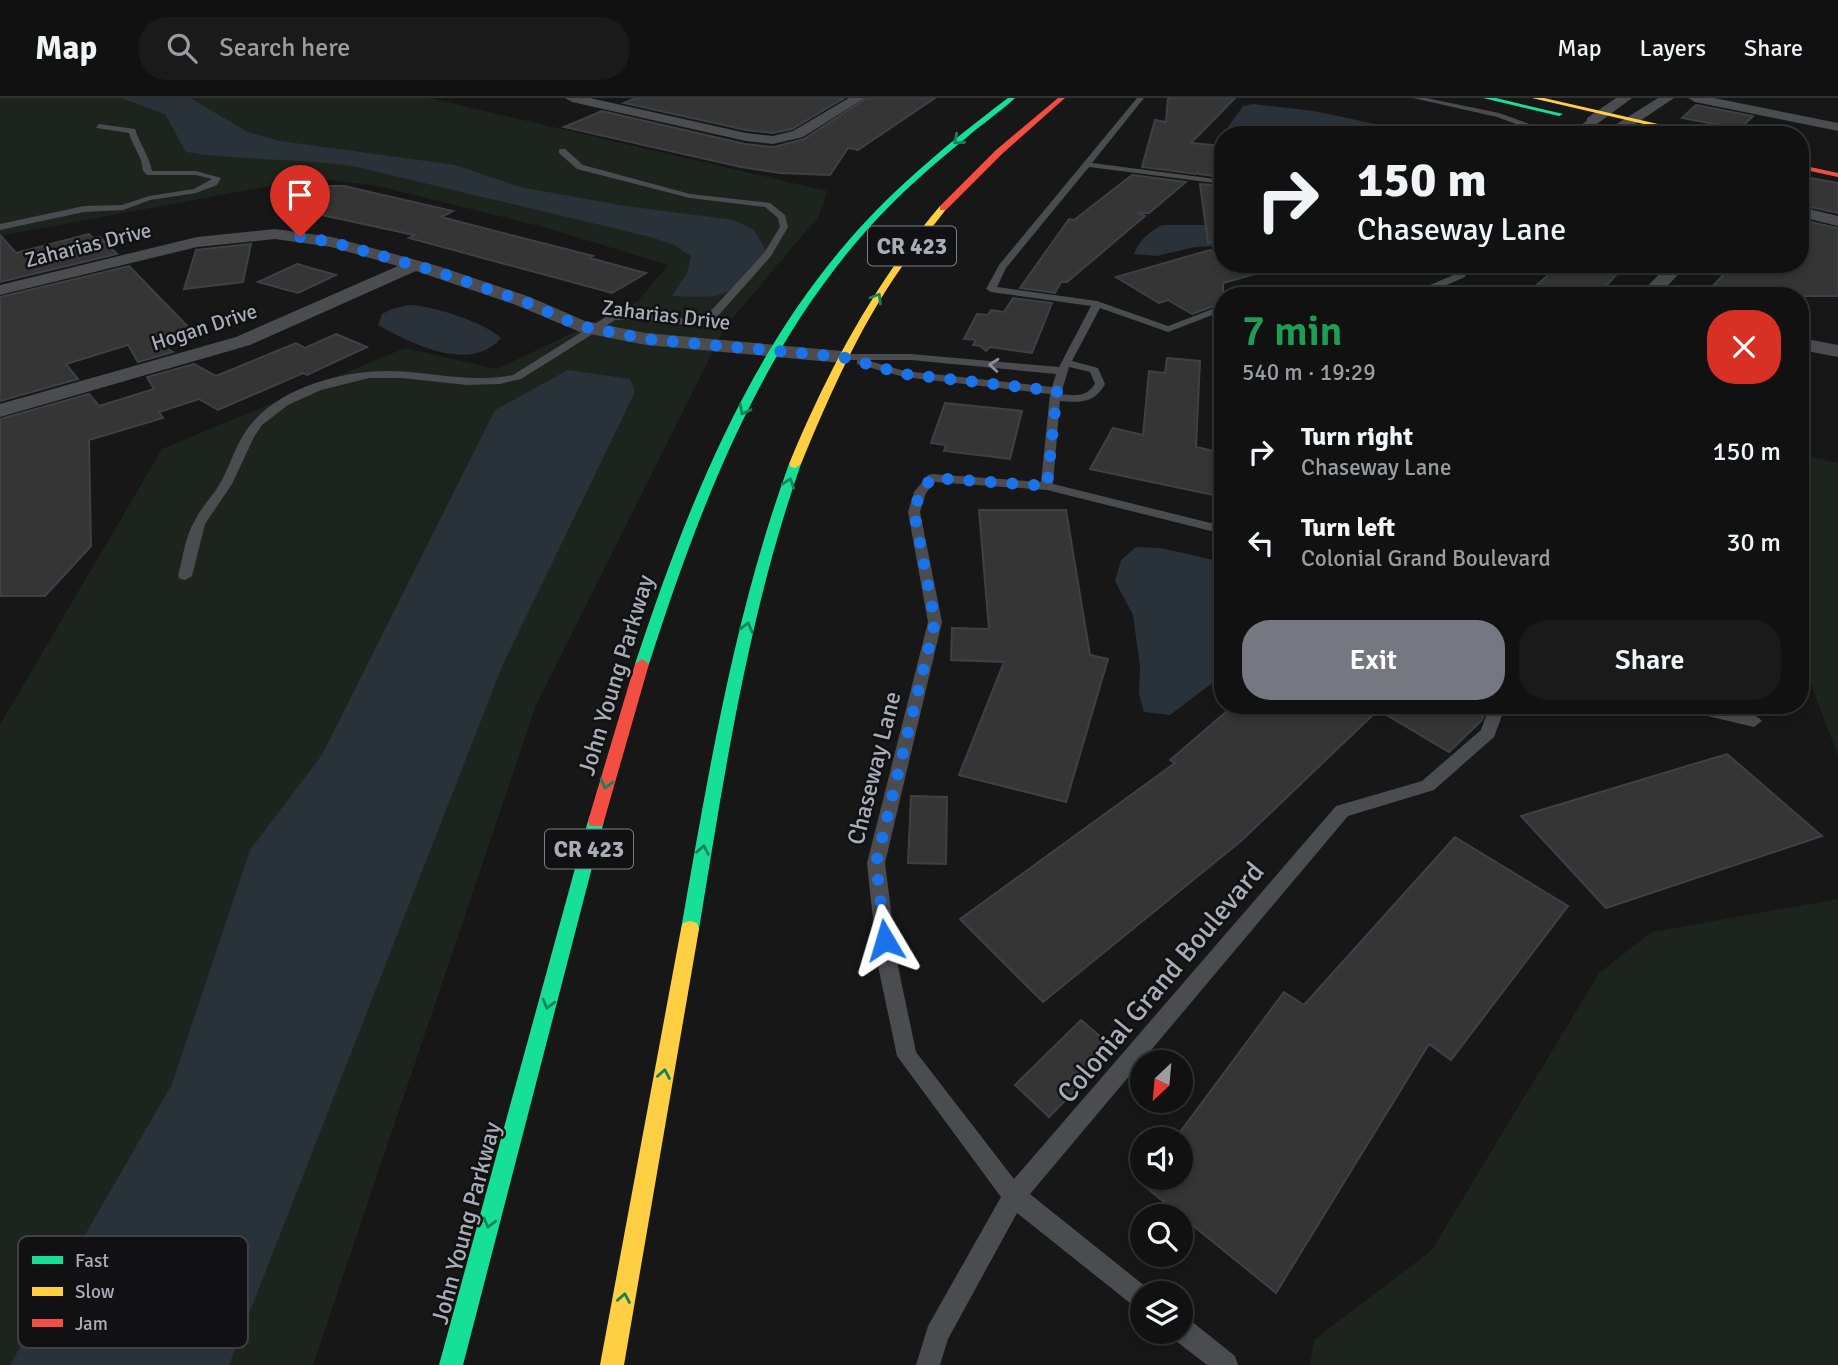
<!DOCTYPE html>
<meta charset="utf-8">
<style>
body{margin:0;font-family:Signika,sans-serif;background:#1a1a1a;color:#f1f3f6;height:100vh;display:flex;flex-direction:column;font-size:26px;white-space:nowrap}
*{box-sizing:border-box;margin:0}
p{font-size:23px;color:#9c9d9f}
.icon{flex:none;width:38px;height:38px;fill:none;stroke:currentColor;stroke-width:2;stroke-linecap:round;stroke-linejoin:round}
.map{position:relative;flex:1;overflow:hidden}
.sheet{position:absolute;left:1214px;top:189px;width:595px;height:427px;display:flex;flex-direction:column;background:#111;border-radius:28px;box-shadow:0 4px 10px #0003,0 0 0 2px #303131}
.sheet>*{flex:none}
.top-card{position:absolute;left:1214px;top:28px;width:595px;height:147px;border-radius:28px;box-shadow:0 4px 10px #0003,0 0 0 2px #303131;background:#111;color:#f1f3f6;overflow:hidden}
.needle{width:46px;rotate:206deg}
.buttons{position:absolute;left:1130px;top:952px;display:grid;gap:14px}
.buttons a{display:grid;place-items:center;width:63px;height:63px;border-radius:50%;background:#111;box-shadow:0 4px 10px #0003,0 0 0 2px #303131;font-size:35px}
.pin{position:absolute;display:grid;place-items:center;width:60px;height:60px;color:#fff;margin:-72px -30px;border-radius:50% 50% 50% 0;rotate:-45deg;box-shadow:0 0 7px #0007}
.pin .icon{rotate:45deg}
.me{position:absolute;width:77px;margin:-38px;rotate:353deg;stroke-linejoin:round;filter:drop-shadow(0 0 5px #0008)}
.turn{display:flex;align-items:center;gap:24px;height:147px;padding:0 28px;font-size:32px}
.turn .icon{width:91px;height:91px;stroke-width:2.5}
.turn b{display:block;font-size:49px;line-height:60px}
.round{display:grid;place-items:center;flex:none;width:74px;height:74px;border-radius:28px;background:#1a1a1a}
.summary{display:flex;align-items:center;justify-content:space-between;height:119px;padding:0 28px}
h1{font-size:42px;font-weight:600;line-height:52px;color:#1e9e55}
.action{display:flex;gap:14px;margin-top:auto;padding:14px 28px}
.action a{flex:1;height:80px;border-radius:28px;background:#757880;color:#fff;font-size:28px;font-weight:600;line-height:80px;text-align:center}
.action a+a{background:#1a1a1a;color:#f1f3f6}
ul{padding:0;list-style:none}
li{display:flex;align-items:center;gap:21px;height:91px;padding:0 28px}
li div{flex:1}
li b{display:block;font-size:26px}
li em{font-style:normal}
header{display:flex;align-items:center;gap:42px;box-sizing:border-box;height:98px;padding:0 35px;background:#111;border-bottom:2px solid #303131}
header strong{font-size:33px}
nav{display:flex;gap:38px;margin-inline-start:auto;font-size:24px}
.search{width:490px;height:63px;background:#1a1a1a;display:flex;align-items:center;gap:18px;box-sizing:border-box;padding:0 24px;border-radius:28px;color:#9c9d9f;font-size:26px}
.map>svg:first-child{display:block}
</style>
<header>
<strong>Map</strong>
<div class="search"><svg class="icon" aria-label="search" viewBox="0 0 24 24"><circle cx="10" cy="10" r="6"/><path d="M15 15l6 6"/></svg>Search here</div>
<nav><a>Map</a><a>Layers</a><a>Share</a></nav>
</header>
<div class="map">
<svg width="1838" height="1267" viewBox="0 0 1838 1267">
<rect width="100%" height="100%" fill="#171717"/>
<!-- green -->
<path fill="#1d241e" d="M0,0H429L827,93L819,118L725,229L536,607L313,1267H0V627L162,351L405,250L497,271L637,204L668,167L547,130L378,88L313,80L0,138Z
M1801,357L1838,365V658L1811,586L1801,576Z
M1838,801V1267H1310L1314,1242L1432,1152L1599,875L1652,834Z"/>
<!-- water -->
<path fill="#2a3239" d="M121,0H190L248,34L280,43L455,67L520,89L625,108L734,122L754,132L767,154C731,198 729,201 672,198L687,175L691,158L674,147L651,139L357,69C300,60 242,63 186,54L165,16Z
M1253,6L1314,13L1427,37H1223V40L1222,38L1243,8Z
M1162,127H1223V148L1195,149L1157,158L1134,156C1140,141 1148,135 1162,127Z
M409,207C431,207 486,225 501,240C471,276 410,245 378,227L382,216L392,211Z
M568,272L630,281L635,294L503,566L229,1267H10L172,986L250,752L322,657L495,312Z
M1136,449L1161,450L1223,464V577L1170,617L1144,614L1139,596L1140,568L1133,517L1115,483L1121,462Z"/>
<!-- building -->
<path fill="#353536" stroke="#3f4043" stroke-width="2" d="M636,0H844L792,31L773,35L746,32L624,5Z
M867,0H935L858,52L848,50L830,77L780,75L741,69L564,29L602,13L745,46L774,49L804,41Z
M1168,0H1235L1191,45L1223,48V79L1199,76L1198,74L1196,76L1142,69L1155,22L1166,24Z
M1696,7L1753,18L1740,31L1682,20Z
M1132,77L1186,84L1149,115H1138L1145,118L1067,184H1061L1055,195L1020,190L1069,121L1074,122Z
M1810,80L1838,85V115L1801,107V91Z
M1200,86L1223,88V144L1208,145Z
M314,88H344L453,113L441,119L593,158L590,160L646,175L612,195L409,140L414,137L303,113V99Z
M1801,122L1838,130V198H1704L1733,166H1801Z
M89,136L93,140L100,139L117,156L0,184V137L16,155Z
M251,146L243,184L184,191L196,152Z
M1210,152L1223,159V166H1236L1255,176L1223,185V205L1192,216L1168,202L1159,205L1116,179Z
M297,166L336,177L298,195L258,184Z
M1561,166H1626L1605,189L1611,191L1610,198H1524Z
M129,168L194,235L158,245L173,254L138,264L128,247L66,266L78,281L0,303V199Z
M1013,200L1052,205L1032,255L990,249L986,253L980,248L973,247L976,242L964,241L977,216L988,217L991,212L1004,214Z
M336,236L367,249L307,277L303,275L218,312L199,301L159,314L163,320L89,342L91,448L45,498H0V321L89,296L99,308L154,291L147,279L194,266L216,278L296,245L305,250Z
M1167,260L1200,263L1196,349L1223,355V399L1090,371L1113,330L1143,337L1149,273L1165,275Z
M945,305L1022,313L1010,361L944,353L946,347L931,345Z
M979,412H1066L1090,557L1108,561L1066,704L959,677L1004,564L951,562L952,530L989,531Z
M1234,607H1487L1482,622L1449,654L1378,612L1241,743L1043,904L960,821L1175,665L1170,662Z
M1727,656L1822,738L1606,810L1521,718Z
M911,698L947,699L946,766L908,765Z
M1455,739L1568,808L1451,962L1429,946L1276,1195L1142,1086L1147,1080H1181V1041H1175L1284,894L1304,907Z
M1081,922L1115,951L1049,1019L1015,987Z"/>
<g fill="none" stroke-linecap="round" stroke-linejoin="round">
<!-- lane -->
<path fill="#4b4c50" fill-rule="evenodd" d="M1137,0H1144L1092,65L1223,82V86L1089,69L1006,170L997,189L1097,203L1168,228L1223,207V213L1168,234L1100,210L1072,263L1098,270L1105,286C1095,305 1080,305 1060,303L1053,386L1223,428V436L1047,392L935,384L926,395L920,414L942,524L885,765L898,868L916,954L1014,1081L1336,708L1422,683L1481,632L1490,607H1506L1494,639L1434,692L1348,718L1030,1096L1151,1193L1152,1195H1143V1213L1135,1209L1017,1115L948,1241L940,1267H916L928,1228L1001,1099L897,958L878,868L867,765L928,524L908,414L914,394L928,377L932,376L1041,384L1050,296L904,279L857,266V262H842L837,259L842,256H911L1059,269L1091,208L991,194L986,191L999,167ZM866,262H911L1056,276L1052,289L905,273ZM1069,269L1090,274L1095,286C1086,299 1075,298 1061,296Z
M1413,0H1426L1499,15L1552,34L1577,30L1589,21L1596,23L1582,34L1546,37L1497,19Z
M99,26L135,31C141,49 148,55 152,73H196L221,80L217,87L196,95L150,102L123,112L84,114L0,132V126L84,108L122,107L149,98L194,91L212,81L196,77H147L143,73C142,57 133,50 129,35L96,30Z
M1620,28L1623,32L1609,37H1597Z
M559,51H565L583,67L690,96L770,105L785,117L788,129L771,158L717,219L688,227L637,221L615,222L521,281L500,286L467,287L402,280H369L321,292L288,307L262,327L254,339L232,386L205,426L192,478L185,482L180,481L178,478C183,459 185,439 195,422C202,408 214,397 222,382C231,365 236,346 248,330C276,291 340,273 386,273C429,273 471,286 513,277L609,217L637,215L688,221L709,215L764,155L780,129L778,120L765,109L690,100L577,71L559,55Z
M1461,166H1471L1465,179L1422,198H1310L1315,195L1416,193L1458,175Z
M1674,607C1694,607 1750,608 1762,623L1754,629L1682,612Z
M1181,1219L1190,1222L1235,1258L1238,1267H1207L1172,1240L1170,1234H1181Z"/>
<!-- street -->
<path fill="#4b4c50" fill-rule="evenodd" d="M565,0H590L746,35L773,38L793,33L849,0H865L803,39L773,46L746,43L572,4Z
M1616,0H1632L1597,26H1587V20Z
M1658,0H1674L1625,33H1615V27Z
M1688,0H1714L1838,25V33L1695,4Z
M1801,109L1838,118V128L1801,119Z
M275,131L332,139L438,168L530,199L585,223L646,235L842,253L849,255L852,259L849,263L842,265L646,247L580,234L516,207L416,173L250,247L0,319V306L236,239L398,168L331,149L275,141L197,149L0,197V187L197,139Z
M1669,166H1688L1658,198H1638Z
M1801,240L1838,247V259L1801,252Z"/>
<!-- fast -->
<path fill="#16e098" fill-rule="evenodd" d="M1008,0H1015C1000,14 982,26 966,40C935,65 904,92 876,122C761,246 700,408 649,566L642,571L637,570L635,566C685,415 744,263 849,142C896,88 951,43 1008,0Z
M1483,0H1496L1563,16L1559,18Z
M795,362L801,366C748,517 725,673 699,831L697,837L690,839L683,837L681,831C709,673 734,517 789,366Z
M596,716L602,718L604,723L463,1267H439L588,723L590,718Z"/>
<!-- slow -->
<path fill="#ffcf43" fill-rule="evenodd" d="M1532,0H1544L1706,37H1691Z
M940,108L947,110C932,130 915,149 901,170C859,230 829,298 801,366L795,370L791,369L789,366C828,272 874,186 940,108Z
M690,823L697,825L699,831L624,1267H600L681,831L683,825Z"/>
<!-- jam -->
<path fill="#f24e42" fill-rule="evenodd" d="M1058,0H1065L1002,56L946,112H940V108L996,52Z
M1801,67L1838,75V79L1801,71Z
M642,561L649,566L604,723L602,728H590L588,723L635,566Z"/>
</g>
<!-- one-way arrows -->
<defs><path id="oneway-chevron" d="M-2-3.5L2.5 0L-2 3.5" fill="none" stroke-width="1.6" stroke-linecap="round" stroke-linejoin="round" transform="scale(1.75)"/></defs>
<g stroke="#14835c">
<use href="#oneway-chevron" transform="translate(958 42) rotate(140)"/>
<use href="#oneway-chevron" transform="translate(877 200) rotate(-58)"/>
<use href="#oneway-chevron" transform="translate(744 312) rotate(118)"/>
<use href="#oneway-chevron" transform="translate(789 385) rotate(-72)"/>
<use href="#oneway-chevron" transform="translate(747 529) rotate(-75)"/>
<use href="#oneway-chevron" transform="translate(606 686) rotate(105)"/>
<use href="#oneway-chevron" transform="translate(703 752) rotate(-80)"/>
<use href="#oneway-chevron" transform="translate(548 906) rotate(105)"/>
<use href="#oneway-chevron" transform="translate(664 976) rotate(-80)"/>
<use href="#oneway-chevron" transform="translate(489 1125) rotate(105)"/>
<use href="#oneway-chevron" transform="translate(624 1200) rotate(-80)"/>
</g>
<use stroke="#8c9099" href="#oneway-chevron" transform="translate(994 267) rotate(-175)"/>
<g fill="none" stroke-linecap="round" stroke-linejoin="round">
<!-- route -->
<path stroke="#1a73e8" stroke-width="12" stroke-dasharray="0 21.6" d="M300,139L332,144L432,172L523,203L580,228L646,241L842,259L904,276L1057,293L1047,388L932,380L920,394L914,414L935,524L876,765L885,842"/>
</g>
<g text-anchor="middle" stroke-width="5" stroke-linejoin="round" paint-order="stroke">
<!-- far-street labels -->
<g font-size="21" fill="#a8adb8" stroke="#111113">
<text transform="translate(88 147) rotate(-14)" y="7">Zaharias Drive</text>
<text transform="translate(666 217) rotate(7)" y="7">Zaharias Drive</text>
<text transform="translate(204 229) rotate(-18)" y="7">Hogan Drive</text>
</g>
<!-- shield labels -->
<g fill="#111113" stroke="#7b7e86" stroke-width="2">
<rect x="868" y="128.5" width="88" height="39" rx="5"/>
<rect x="545" y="731.5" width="88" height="39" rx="5"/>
</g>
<g font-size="23" font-weight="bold" fill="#a8adb8">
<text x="912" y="156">CR 423</text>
<text x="589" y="759">CR 423</text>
</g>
<!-- street labels -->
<g font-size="24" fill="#a8adb8" stroke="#111113">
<text transform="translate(616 577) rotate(-73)" y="8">John Young Parkway</text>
<text transform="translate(874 670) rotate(-76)" y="8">Chaseway Lane</text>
<text transform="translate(466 1125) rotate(-75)" y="8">John Young Parkway</text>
</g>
<!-- near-street labels -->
<g font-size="28" fill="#a8adb8" stroke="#111113">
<text transform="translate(1160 884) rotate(-50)" y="10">Colonial Grand Boulevard</text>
</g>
</g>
<!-- legend -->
<rect x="18" y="1138" width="230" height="112" rx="10" fill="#111113" stroke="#3e4045" stroke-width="2"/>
<rect x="32" y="1158" width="31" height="8" fill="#16e098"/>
<rect x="32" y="1189" width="31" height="9" fill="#ffcf43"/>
<rect x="32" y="1221" width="31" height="8" fill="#f24e42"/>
<g font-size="19" fill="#a8adb8">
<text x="75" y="1169">Fast</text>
<text x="75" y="1200">Slow</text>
<text x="75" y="1232">Jam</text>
</g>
</svg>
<div class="buttons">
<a><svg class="needle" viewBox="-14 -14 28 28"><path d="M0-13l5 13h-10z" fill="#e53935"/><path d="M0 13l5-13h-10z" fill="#9c9d9f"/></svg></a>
<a><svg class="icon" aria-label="sound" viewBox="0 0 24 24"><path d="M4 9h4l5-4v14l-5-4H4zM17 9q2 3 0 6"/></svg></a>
<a><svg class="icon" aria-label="search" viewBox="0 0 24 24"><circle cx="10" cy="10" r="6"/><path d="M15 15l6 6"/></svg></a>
<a><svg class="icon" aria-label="layers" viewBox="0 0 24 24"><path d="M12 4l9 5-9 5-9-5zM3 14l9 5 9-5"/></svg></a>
</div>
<div class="pin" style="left:300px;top:139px;background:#d93025"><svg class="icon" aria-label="arrive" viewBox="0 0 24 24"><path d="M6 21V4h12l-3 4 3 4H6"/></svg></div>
<svg class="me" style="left:885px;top:842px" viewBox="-20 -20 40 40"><path d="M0-17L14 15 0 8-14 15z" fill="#1a73e8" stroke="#fff" stroke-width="4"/></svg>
<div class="top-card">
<div class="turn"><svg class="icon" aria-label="right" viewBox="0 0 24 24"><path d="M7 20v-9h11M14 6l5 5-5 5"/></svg><div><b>150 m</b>Chaseway Lane</div></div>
</div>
<section class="sheet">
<div class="summary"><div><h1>7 min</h1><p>540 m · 19:29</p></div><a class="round" style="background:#d93025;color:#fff"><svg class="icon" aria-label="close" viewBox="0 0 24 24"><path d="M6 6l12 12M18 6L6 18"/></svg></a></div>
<ul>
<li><svg class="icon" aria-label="right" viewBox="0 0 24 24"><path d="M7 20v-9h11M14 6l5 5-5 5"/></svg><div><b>Turn right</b><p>Chaseway Lane</p></div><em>150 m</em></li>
<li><svg class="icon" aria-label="left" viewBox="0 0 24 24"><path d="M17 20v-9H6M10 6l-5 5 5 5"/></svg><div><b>Turn left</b><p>Colonial Grand Boulevard</p></div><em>30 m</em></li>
</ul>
<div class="action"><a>Exit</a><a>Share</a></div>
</section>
</div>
